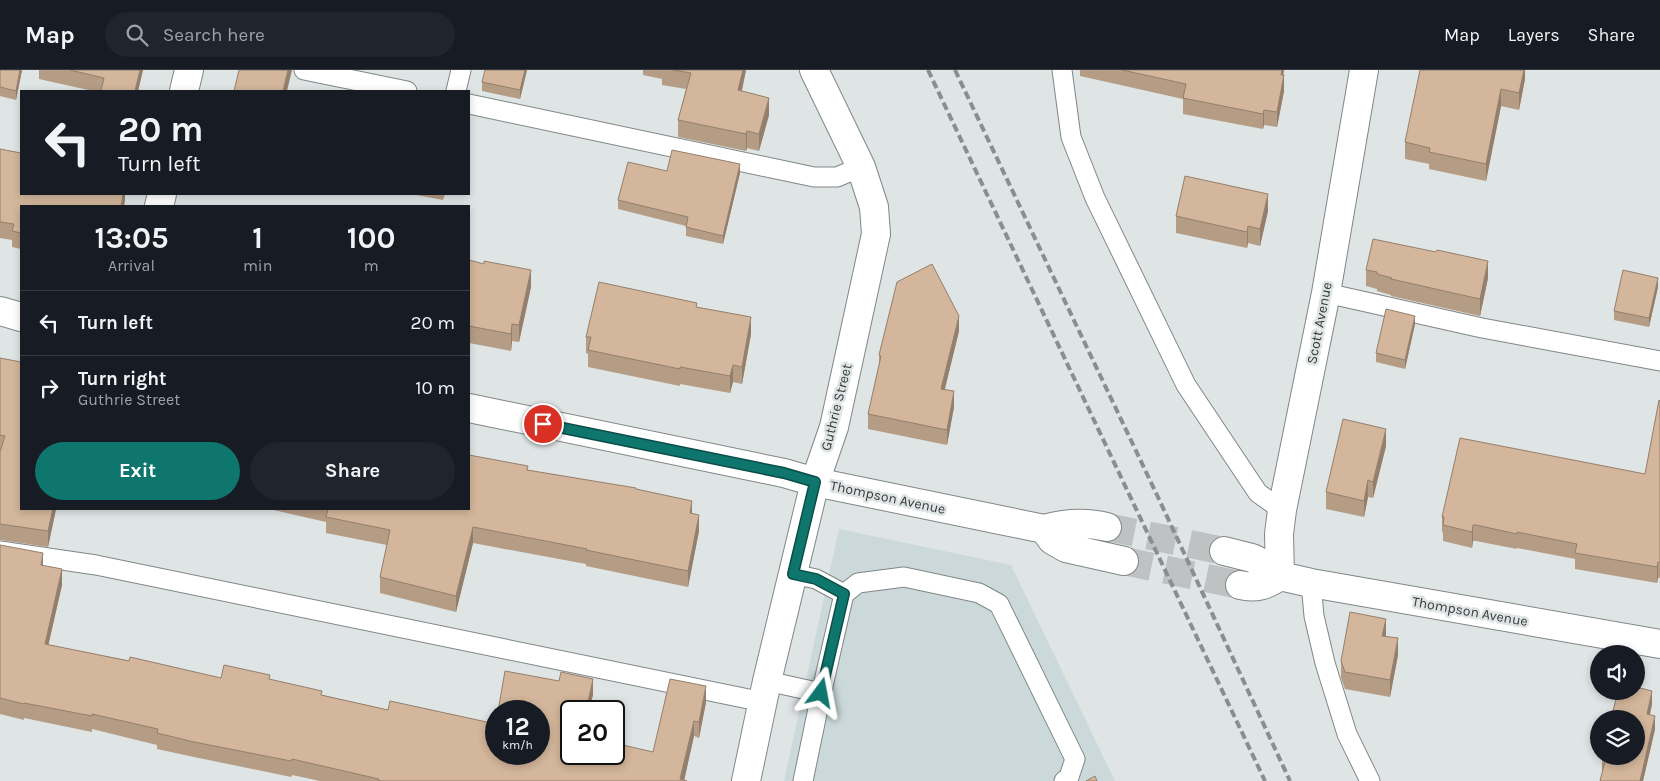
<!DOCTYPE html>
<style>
body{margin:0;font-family:Karla,sans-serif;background:#20242c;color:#f1f3f6;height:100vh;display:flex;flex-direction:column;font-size:19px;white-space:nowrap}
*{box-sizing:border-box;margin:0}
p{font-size:16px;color:#9ea1a6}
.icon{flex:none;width:28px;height:28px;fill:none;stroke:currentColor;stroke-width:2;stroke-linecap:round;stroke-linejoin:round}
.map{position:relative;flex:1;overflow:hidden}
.panel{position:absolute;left:20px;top:135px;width:450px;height:305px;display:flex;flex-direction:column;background:#171b24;border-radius:0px;box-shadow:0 2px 8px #0003}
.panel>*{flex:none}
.banner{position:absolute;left:20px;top:20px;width:450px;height:105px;border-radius:0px;box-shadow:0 2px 8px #0003;background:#171b24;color:#f1f3f6;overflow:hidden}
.buttons{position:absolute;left:1590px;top:575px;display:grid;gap:10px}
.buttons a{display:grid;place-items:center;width:55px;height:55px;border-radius:50%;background:#171b24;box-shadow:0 2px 8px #0003;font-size:25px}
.speed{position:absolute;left:485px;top:630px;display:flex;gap:10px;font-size:25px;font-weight:700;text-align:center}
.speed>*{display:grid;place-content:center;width:65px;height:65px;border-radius:50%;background:#171b24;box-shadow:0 2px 8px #0003;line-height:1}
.speed small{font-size:12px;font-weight:400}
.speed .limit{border:2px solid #111;border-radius:8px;background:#fff;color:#111}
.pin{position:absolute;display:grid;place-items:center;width:42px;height:42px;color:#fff;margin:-21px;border:2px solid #fff;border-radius:50%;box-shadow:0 1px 5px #0007}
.me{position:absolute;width:55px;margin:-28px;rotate:13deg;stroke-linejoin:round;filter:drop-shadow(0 0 4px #0008)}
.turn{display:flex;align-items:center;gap:18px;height:105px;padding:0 15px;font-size:22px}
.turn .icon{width:65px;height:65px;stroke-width:2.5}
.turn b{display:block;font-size:35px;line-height:42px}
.eta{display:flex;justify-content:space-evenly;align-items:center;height:85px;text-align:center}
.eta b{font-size:30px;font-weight:700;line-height:35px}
.button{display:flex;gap:10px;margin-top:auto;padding:10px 15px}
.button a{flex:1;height:58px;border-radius:30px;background:#0f766e;color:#fff;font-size:20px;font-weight:700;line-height:58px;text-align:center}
.button a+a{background:#20242c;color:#f1f3f6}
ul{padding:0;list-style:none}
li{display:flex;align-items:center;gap:15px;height:65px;padding:0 15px;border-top:1px solid #363941}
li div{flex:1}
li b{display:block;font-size:19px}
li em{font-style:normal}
header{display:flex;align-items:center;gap:30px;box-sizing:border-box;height:70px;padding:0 25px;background:#171b24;border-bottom:1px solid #363941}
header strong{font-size:24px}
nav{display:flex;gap:28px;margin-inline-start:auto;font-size:18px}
.search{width:350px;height:45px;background:#20242c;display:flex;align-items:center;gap:12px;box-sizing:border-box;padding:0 18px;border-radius:28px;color:#9ea1a6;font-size:19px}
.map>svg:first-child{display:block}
</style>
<header>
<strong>Map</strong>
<div class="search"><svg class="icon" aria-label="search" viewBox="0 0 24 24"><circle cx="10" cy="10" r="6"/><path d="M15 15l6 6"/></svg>Search here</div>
<nav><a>Map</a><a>Layers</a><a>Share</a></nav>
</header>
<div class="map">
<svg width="1660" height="711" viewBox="0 0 1660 711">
<rect width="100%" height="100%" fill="#dfe4e5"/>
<!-- built -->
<path fill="#cbd9db" d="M839,459L1011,495L1115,711H784Z"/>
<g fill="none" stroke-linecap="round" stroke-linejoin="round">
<!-- street-tunnel -->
<path stroke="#bec2c3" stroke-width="28" stroke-dasharray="28 14" stroke-linecap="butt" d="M1107,457L1224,481
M1124,491L1240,515"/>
<defs>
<path id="lane" d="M304,0L407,21
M1062,0L1071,67L1095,128L1186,315L1258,423L1282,440
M456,21L461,0
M469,34L814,107H837L861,97
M1326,223L1482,258L1660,291
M0,481L96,495L763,632
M793,504L816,509L844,524
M1311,513L1314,546L1325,593L1347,664L1370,711
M767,611L821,623
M803,711L820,629L844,524L858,513L904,507L979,523L999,534L1075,689L1069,707L1064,711"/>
<path id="street" d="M184,21L189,0
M159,136L162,124
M0,241L21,247
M469,338L784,403L815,412L1044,459C1065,453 1086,452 1107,457
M1044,459L1052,470L1066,478L1124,491
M1224,481L1252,488L1266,495L1280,506L1311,513L1660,574
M1280,506L1279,464L1282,440L1326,223L1364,0
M1240,515C1256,519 1267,515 1280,506
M746,711L767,611L815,412L834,357L876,164L874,137L861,97L814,0"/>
</defs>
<!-- lane casing -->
<use href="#lane" stroke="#818686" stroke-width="21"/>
<!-- street casing -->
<use href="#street" stroke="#818686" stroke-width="30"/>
<!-- lane -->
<use href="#lane" stroke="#fff" stroke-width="19"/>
<!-- street -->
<use href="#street" stroke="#fff" stroke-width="28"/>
<!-- rail -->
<path stroke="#8a8e8e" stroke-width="4" stroke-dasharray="8 4" stroke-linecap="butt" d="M928,0L1265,711
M955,0L1157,425L1290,711"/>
</g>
<!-- wall -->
<path fill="#b59d85" d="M0,0H22L16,30L0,26Z
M39,0H143L138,21H93L39,9Z
M527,0L520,29L482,21V12Z
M643,0H746L742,21L769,45L759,81L747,78L746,81L678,67V50L686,19L662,15V9L643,5Z
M1080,0H1284L1283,5L1284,21L1277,57L1264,55L1263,59L1183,44V29L1080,6Z
M1525,0V9L1519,40L1501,36L1486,111L1429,99V94L1405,89V72Z
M0,79L125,124V131L21,136V179L12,177V170L0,168Z
M667,101L740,103L723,174L686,166V156L618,139V130Z
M411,124H445L443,130Z
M1268,141L1260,176L1248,173L1247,178L1176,163V146Z
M469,190L531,217L519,272L512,271L511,281L469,273Z
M1366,200L1488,208L1480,246L1391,226V225L1377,221V219L1366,216Z
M1658,217L1649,257L1614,250V241Z
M1415,254L1405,299L1376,292V283Z
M959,261L945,319L954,337L947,375L868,359V344L879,296V285Z
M751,264L742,314L733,312L730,323L680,314V316L588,297V284L586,283V267Z
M0,288L21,439H56L48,477L0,470Z
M1660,331V508H1658L1657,513L1575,499V489L1517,478V479L1476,471H1473L1472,478L1443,471V463L1442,462V447L1645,404Z
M1386,376L1373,428L1368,427L1364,447L1326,439V422Z
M528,400L636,419L692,444L699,461L688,517L586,496V494L473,473L456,542L380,523V507L387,475L326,463V452L269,439H469Z
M0,475L43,495L62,515L48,575L221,608L270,609L322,625L388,640L496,654L593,625L571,684L653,682L706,632L699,668L694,666L684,710L687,711H320L292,705L291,707L194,687L157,679V675L92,659V662L24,648V650L0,644Z
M1386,566L1398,585L1390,627L1345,619L1341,608V591Z
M1652,634L1650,645L1655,659L1643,711H1600L1602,703V690Z"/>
<!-- shaded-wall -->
<path fill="#947f6c" d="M20,0H22L16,30V21Z
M140,0H143L138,21H135Z
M288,0H292L287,21H283Z
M525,0H527L520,29V20Z
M743,0H746L738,37V20Z
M1282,0H1284L1281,20V5Z
M1524,0H1525V9L1519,40V23Z
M1284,5V21L1277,57V42Z
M1501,19V36L1486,111V94Z
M769,28V45L759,81V64Z
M1264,40V55L1263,59V44Z
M747,61V78L746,81V64Z
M740,94V103L723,174V166Z
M123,124H125V131L124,136H121Z
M1268,124V141L1260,176V159Z
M1248,156V173L1247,178V162Z
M1488,191V208L1480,246V229Z
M531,200V217L519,272V255Z
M1658,208V217L1649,257V248Z
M959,246V261L941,334V319Z
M1415,246V254L1405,299V290Z
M751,247V264L742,314V297Z
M512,254V271L511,281V264Z
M733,295V312L730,323V306Z
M954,321V337L947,375V360Z
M1386,359V376L1373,428V412Z
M1368,410V427L1364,447V431Z
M692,431V447L690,443Z
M53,439H56L48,477V461Z
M699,445V461L688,517V501Z
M1473,455V471L1472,478V462Z
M473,457V473L456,542V526Z
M43,483V499L41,495Z
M1658,492V508L1657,513V497Z
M62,499V515L45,590V574Z
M1386,549V566H1382Z
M1398,568V585L1390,627V610Z
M593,609V625L589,641H586Z
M706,616V632L699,668V652Z
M1652,621V634L1647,657V644Z
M1655,646V659L1643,711H1640Z
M694,651V666L684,711H680Z"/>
<!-- building -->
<path fill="#d3b69b" stroke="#947f6c" d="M0,0H20L16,21L0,17Z
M70,0H140L135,21H101L104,8Z
M239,0H288L283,21H234Z
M485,0H525L520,20L482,12Z
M673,0H743L738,20L769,28L759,64L747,61L746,64L678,50L691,3Z
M1122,0H1282L1281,5H1284L1277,42L1264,40L1263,44L1183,28L1186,14Z
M1420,0H1524L1519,23L1501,19L1486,94L1429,82L1430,78L1405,72Z
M0,79L21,83V124H123L121,136H21V163L12,161L14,154L0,152Z
M672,80L740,94L723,166L686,157L688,147L618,130L628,92L667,101Z
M1185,106L1268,124L1260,159L1248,156L1247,162L1176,146Z
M1373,169L1436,182L1437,180L1488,191L1480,229L1391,209L1392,208L1377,204V202L1366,200Z
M469,190L484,194V191L489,192L531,200L519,255L512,254L511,264L469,256Z
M932,194L959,246L941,319L954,321L947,360L868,344L881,286L879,285L897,212Z
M1623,200L1658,208L1649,248L1614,241Z
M599,212L697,233L696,237L751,247L742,297L733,295L730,306L680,297V299L588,280L591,267H586Z
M1386,239L1415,246L1405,290L1376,283Z
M0,288L21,292V439H53L48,461L0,454V382L5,366L0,365Z
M1659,330L1660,331V492H1658L1657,497L1575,483L1577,474L1517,462V464L1476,455H1473L1472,462L1443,455L1444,447H1442L1460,368L1645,404Z
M1343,349L1386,359L1373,412L1368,410L1364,431L1326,422Z
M469,385L528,396L527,400L636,418V419L692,431L690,443L699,445L688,501L586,480L587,479L473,457L456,526L380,507L390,460L326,447L328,439H469Z
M0,475L43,483L41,495L62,499L45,574L129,591L130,587L221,608L224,595L270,605L269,609L322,621L321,625L388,640L390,631L496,654V652V684H539V641H498L505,601L559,611L561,602L593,609L586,641H571V684H614V673L653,682L670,609L706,616L699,652L694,651L680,709L687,711H382L378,710L379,709L292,689L291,691L194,672L157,663L158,659L92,644V646L24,633V634L0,628Z
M1350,542L1386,549L1382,566L1398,568L1390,610L1345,602L1341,591Z
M1636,617L1652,621L1647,644L1655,646L1640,711H1600L1605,691L1602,690L1603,686H1636V649H1611L1618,621H1636Z
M1095,706L1097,711H1086Z"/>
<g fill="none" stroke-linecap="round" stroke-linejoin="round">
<defs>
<path id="route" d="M543,354L784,403L815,412L793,504L816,509L844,524L821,623"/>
</defs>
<!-- route casing -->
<use href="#route" stroke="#0a4d48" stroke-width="12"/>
<!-- route -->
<use href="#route" stroke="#0f766e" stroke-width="9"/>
</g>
<g text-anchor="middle" stroke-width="5" stroke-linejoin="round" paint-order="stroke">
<!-- street labels -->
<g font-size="14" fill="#393b3b" stroke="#dfe4e5">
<text transform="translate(1319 253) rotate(-79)" y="5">Scott Avenue</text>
<text transform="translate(836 337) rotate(-76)" y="5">Guthrie Street</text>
<text transform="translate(888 427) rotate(12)" y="5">Thompson Avenue</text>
<text transform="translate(1470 541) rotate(10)" y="5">Thompson Avenue</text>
</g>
</g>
</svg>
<div class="buttons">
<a><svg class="icon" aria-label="sound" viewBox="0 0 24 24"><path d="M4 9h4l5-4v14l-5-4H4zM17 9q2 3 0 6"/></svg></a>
<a><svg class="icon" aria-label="layers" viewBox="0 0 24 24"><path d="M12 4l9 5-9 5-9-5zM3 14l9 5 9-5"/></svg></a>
</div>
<div class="speed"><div>12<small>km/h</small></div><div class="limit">20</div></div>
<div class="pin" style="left:543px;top:354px;background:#d93025"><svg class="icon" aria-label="arrive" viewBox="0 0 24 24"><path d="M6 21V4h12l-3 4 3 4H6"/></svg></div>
<svg class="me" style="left:821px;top:623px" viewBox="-20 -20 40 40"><path d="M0-17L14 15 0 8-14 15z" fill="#0f766e" stroke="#fff" stroke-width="4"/></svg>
<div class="banner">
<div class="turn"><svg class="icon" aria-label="left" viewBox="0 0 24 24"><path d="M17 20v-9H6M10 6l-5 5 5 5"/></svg><div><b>20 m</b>Turn left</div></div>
</div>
<section class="panel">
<div class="eta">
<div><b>13:05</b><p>Arrival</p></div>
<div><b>1</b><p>min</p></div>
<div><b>100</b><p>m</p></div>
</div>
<ul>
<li><svg class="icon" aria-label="left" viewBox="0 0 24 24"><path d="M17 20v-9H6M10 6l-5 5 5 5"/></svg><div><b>Turn left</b></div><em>20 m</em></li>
<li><svg class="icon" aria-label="right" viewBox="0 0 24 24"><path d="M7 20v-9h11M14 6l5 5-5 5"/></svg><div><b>Turn right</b><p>Guthrie Street</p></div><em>10 m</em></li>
</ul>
<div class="button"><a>Exit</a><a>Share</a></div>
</section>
</div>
